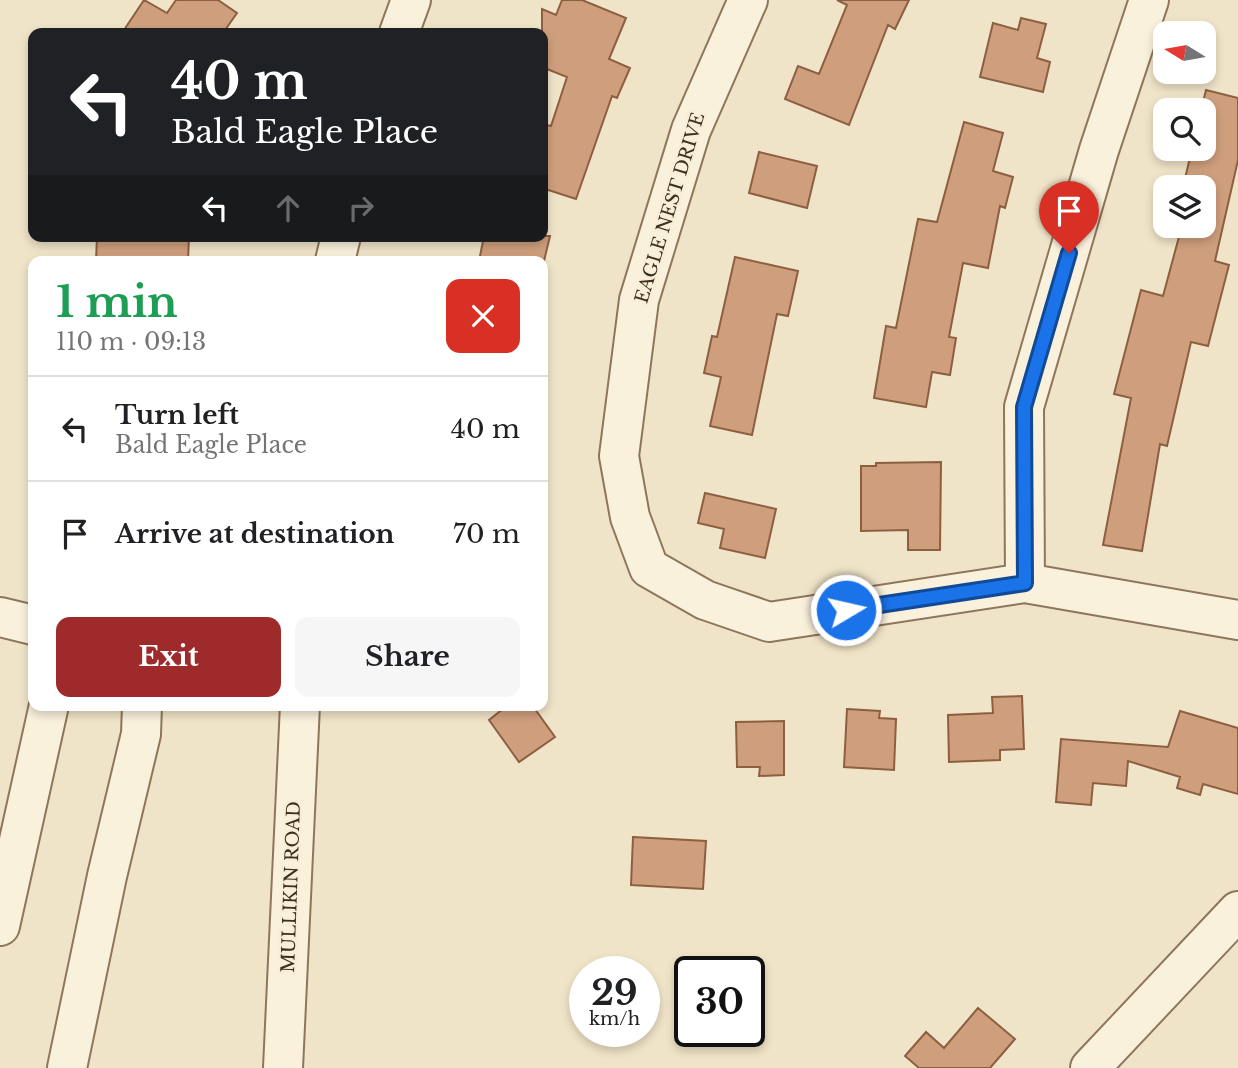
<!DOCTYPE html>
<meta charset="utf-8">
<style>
body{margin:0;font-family:"Libre Baskerville",serif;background:#f6f6f6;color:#202124;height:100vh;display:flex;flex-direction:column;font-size:26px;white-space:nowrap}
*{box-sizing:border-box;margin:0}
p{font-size:23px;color:#757577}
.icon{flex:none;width:38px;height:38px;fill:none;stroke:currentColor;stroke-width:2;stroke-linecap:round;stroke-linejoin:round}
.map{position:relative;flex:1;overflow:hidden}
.details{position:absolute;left:28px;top:256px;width:520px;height:455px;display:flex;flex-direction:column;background:#fff;border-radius:14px;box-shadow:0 4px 10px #0003}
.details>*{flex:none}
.top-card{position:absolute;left:28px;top:28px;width:520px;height:214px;border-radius:14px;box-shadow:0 4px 10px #0003;background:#202124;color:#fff;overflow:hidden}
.needle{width:46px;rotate:281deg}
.tools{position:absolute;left:1153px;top:21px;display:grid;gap:14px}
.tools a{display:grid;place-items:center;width:63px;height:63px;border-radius:14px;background:#fff;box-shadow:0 4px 10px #0003;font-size:35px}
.speed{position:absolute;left:569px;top:956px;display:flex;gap:14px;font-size:35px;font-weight:700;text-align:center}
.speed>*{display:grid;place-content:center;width:91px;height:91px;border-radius:50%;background:#fff;box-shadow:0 4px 10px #0003;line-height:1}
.speed small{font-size:18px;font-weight:400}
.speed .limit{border:4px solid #111;border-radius:10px;background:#fff;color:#111}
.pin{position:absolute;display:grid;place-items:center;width:60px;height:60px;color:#fff;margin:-72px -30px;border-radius:50% 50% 50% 0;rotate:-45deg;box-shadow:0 0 7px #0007}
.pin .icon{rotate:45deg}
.me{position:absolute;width:77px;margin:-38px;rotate:81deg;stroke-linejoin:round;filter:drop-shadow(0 0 5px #0008)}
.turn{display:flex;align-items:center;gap:24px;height:147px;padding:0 28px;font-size:32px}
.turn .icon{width:91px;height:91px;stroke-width:2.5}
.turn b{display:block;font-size:49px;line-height:60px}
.lanes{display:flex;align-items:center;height:66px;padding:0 28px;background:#0003;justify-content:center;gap:35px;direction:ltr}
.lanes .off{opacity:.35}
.round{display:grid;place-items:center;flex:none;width:74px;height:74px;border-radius:14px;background:#f6f6f6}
.summary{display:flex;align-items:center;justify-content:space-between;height:119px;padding:0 28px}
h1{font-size:42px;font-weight:700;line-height:52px;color:#1e9e55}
.primary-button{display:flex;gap:14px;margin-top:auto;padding:14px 28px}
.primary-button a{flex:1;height:80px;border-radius:14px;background:#9e2a2b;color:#fff;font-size:28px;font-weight:700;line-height:80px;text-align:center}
.primary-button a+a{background:#f6f6f6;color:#202124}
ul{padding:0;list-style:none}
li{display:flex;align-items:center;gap:21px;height:105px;padding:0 28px;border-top:2px solid #e0e0e0}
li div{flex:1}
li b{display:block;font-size:26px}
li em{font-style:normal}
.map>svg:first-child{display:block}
</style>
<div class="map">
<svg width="1238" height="1068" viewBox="0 0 1238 1068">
<rect width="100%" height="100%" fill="#f0e4c8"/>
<!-- building -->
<path fill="#cf9f7d" stroke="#8d5f41" stroke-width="2" d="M144,0L167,13L176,0H218L237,13L223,33H122Z
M562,0H582L626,18L609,59L630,68L617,98L612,96L576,199L542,188V124L551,126L567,77L542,67V9L556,15Z
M837,0H909L895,29L888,25L849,125L785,99L798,66L819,74L847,5Z
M1021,18L1046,24L1037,58L1050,62L1043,92L980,77L993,23L1018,30Z
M1206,90L1238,98V160L1215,261L1229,265L1208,346L1191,342L1167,446L1160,444L1142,551L1103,545L1131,398L1114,394L1141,290L1163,296L1180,233L1172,231L1174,226H1204V187H1183L1192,149H1204V110H1201Z
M964,122L1003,133L993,171L1013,177L1005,208L1000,206L988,268L963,263L949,337L956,338L950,375L932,372L926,407L874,398L886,326L896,328L918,219L937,222Z
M759,152L817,166L807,208L749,193Z
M97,236H189L188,261H96Z
M484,236H550L544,261H479Z
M735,257L798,271L788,316L777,314L752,435L710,426L721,377L704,373L712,336L717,337Z
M941,462L940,550H908V530L861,531V466H876V463Z
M705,493L776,509L765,558L720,548L724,529L698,523Z
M1022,696L1024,749L1000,750V760L949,762L948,715L993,713L992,697Z
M508,705H532L555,737L519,762L489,720Z
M847,709L880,711L879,718L896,719L894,770L844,767Z
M1180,711L1238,728V794L1203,784L1200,795L1177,788L1180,777L1128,761L1126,786L1093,783L1091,805L1056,802L1061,739L1168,747Z
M784,721V775L759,776L760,767H737L736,722Z
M633,837L706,841L703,889L631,885Z
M978,1008L1015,1039L990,1068H919L905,1056L926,1032L944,1048Z"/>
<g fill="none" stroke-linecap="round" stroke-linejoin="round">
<defs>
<path id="minor" d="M748,0L691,130L639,300L619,456L630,517L649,568L705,600L769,622L1025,583L1238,620
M399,33L411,0
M335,261L341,236
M1025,583L1024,407L1099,150L1149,0
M0,617L33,625
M0,926L49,705
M67,1068L107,876L141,734L142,705
M283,1068L300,705
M1090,1068L1238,911"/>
</defs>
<!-- minor casing -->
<use href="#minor" stroke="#8d765c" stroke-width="42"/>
<!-- minor -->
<use href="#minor" stroke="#faf1dc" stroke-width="38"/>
</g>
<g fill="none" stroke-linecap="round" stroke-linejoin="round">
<defs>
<path id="route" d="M846,610L1025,583L1024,407L1069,253"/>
</defs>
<!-- route casing -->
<use href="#route" stroke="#114b97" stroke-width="18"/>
<!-- route -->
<use href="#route" stroke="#1a73e8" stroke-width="12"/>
</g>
<g text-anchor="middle" stroke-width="5" stroke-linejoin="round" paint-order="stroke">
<!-- street labels -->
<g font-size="18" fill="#3d2e20" stroke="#f7eed8">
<text transform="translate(670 208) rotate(-73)" y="6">EAGLE NEST DRIVE</text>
<text transform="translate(291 887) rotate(-88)" y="6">MULLIKIN ROAD</text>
</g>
</g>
</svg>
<div class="tools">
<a><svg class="needle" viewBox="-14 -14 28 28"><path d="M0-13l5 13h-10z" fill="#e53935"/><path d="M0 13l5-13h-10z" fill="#757577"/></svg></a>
<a><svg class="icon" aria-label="search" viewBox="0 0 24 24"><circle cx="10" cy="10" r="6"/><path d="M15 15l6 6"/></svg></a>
<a><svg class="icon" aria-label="layers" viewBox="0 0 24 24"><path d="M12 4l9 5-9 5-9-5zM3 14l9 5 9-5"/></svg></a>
</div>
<div class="speed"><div>29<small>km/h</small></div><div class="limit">30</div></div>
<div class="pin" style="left:1069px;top:253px;background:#d93025"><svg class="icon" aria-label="arrive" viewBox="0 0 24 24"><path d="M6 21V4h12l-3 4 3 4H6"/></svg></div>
<svg class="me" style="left:846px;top:610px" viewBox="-20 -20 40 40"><circle r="17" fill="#1a73e8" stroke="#fff" stroke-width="3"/><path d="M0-11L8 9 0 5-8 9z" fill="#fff"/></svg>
<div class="top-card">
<div class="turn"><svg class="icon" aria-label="left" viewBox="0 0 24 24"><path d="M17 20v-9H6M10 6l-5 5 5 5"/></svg><div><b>40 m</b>Bald Eagle Place</div></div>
<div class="lanes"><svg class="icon" aria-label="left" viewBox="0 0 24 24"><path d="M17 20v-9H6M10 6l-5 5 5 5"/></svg><svg class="icon off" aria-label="ahead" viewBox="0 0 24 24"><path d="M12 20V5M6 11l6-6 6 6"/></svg><svg class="icon off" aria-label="right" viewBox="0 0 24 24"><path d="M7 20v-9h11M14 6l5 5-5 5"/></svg></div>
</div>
<section class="details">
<div class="summary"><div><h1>1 min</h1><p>110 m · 09:13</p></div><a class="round" style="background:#d93025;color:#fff"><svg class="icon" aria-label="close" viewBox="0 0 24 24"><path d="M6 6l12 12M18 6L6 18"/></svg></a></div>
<ul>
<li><svg class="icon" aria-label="left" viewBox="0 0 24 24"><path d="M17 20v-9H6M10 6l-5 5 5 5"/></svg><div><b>Turn left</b><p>Bald Eagle Place</p></div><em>40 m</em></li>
<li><svg class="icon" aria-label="arrive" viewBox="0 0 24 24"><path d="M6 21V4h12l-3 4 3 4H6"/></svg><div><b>Arrive at destination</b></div><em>70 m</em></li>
</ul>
<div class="primary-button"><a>Exit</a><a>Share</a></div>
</section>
</div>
